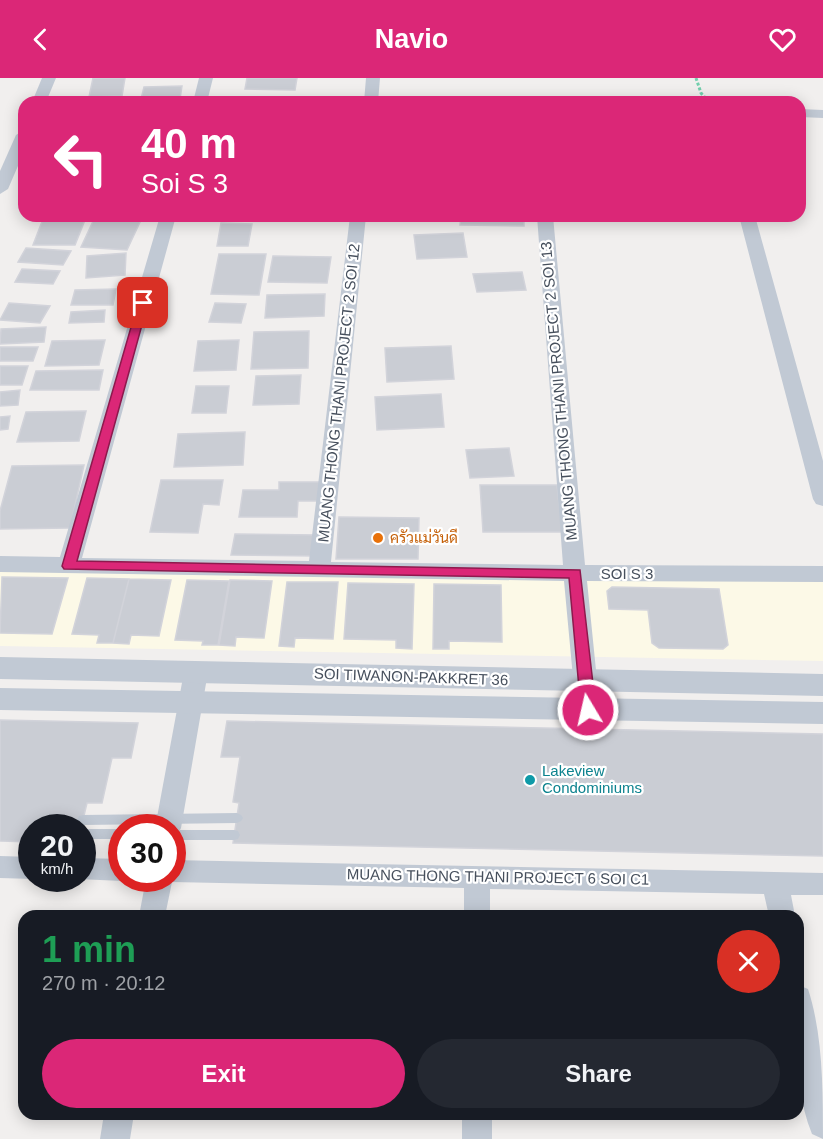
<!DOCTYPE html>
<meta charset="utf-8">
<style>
body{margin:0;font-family:Helvetica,Sarabun,sans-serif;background:#242831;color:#f1f3f6;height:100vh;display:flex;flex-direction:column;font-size:22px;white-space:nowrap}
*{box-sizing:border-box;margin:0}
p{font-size:20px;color:#9ea1a6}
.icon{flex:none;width:33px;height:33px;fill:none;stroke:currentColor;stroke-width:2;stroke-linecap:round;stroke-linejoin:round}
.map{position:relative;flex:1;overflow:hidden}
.panel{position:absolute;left:18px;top:832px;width:786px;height:210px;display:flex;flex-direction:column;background:#171b24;border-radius:18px;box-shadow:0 3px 15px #0003}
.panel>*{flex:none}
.guide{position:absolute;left:18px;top:18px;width:788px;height:126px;border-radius:18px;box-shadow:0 3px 15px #0003;background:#db2777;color:#fff;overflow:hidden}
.speed{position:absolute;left:18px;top:736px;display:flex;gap:12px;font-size:30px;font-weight:700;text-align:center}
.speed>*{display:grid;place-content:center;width:78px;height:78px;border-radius:50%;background:#171b24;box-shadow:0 3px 15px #0003;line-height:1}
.speed small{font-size:15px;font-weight:400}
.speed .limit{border:9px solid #d22;background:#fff;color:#111}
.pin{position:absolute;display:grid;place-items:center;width:51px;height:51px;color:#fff;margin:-26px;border-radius:12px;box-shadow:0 3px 9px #0006}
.me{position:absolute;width:66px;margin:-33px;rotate:351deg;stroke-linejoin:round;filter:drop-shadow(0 0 4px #0008)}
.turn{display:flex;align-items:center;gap:21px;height:126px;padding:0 24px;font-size:27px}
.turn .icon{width:78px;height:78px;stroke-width:2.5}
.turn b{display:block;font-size:42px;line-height:51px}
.round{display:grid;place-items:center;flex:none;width:63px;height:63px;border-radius:32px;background:#242831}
.head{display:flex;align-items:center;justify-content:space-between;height:102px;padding:0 24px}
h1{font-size:36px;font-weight:600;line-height:45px;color:#1e9e55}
.action{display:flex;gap:12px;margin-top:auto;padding:12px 24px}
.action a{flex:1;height:69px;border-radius:36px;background:#db2777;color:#fff;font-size:24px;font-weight:600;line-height:69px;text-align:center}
.action a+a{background:#242831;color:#f1f3f6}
header{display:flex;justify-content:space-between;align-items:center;height:78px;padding:0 24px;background:#db2777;color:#fff;font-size:27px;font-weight:600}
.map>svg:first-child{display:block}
</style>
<header><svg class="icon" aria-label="back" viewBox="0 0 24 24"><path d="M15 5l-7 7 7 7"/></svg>Navio<svg class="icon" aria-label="heart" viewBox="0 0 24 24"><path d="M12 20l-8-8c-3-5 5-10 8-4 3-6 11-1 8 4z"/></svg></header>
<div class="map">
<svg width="823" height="1061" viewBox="0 0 823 1061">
<rect width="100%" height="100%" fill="#f1efee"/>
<!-- commercial -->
<path fill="#fcf9e7" d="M0,489L823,504V583L0,568Z"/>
<!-- building -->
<path fill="#cacdd4" stroke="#d2d3da" stroke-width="1.5" d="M93,0H125L122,18L89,19Z
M247,0H297L295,12L245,11Z
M182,8L180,21H141L144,9Z
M286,138H331V141L286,142Z
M403,138H450V142H403Z
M461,138H524V148L460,147Z
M95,139L141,142L127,172L81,169Z
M43,141L85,142L75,167H33Z
M221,145L252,146L248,168H217Z
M463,155L467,179L417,181L414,157Z
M26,170L71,173L63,187L18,184Z
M126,175L125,197L86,200L87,178Z
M219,176H266L259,217L211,216Z
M273,178L331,179L327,205L268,204Z
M22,191L60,193L53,206L15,204Z
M522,194L526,212L477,214L473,196Z
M116,211L113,227H71L75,212Z
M325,216L324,238L265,240L267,217Z
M9,225L50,228L40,245L0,242Z
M215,225L246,226L241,245L209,244Z
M105,232L104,244L69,245L71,234Z
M46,249L44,264L0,266L1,251Z
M309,253L308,290L251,291L254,254Z
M105,262L99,287L45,288L52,263Z
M239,262L236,292L194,293L198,263Z
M451,268L454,301L387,304L385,270Z
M0,269H38L33,283H0Z
M0,288H28L22,307H0Z
M103,292L99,312H30L36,293Z
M301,297L299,326L253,327L256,298Z
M196,308H229L226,335H192Z
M20,312L18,327L0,328V314Z
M441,316L444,349L377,352L375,319Z
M86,333L79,363L17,364L26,334Z
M10,338L8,351L0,352V339Z
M245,354L243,387L174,389L178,356Z
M509,370L514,398L470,400L466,372Z
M84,387L70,450L0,451V433L12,388Z
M161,402H223L219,427L203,426L198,455L150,454Z
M279,404H325L324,423H298L297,439H239L243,412H279Z
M480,407H557L562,454H483Z
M339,439L419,440L418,481H336Z
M235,456L317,457L315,478L231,477Z
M2,499L68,500L52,556L0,555Z
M87,500L129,501L113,565H97L99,557L72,556Z
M129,501L171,502L159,558L131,557L129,566L113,565Z
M187,502L229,503L218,567H202L203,563L175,562Z
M230,502L272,503L264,560L236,559L235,568L219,567Z
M287,504H338L333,561L295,560L294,569L279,568Z
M348,505L414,506L412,571L396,570V562L344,561Z
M434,506L501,507L502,564L449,563V571H433Z
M612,509L719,511L728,567L723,571L659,570L652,565L648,532L609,531L607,513Z
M0,642L138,645L131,680H112L102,725H87L81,750H32V764L0,763Z
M227,643L823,656V778L233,765L239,725L233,724L240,679H221Z"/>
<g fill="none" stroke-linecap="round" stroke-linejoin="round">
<!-- path -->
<path stroke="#72cfad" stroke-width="3" stroke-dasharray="3 2" stroke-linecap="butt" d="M696,0L701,15L709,24"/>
<!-- service -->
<path fill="#c1c9d4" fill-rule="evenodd" d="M237,735L241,737L243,740L241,743L237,745L83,747L79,746L77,742L79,738L83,737Z
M82,751H122V761H82Z
M172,752H234L238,753L240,757L238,761L234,762H172Z"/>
<!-- minor -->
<path fill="#c1c9d4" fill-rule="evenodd" d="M42,0H56L46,24H32Z
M199,0H213L207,24H193Z
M366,0H380L378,24H364Z
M800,31L823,32V40L800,39Z
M24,52V74L8,111L0,116V93L16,57Z
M160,138H176L82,480L309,483L350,138H366L331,484L563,487L537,138H553L585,487L823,488V504L587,503L600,632L597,639L588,641L579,639L576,632L564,503L0,494V478L60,479Z
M739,138H755L823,383V428L816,426L813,421Z
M196,585L204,588L208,594L181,750L177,758L172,759V750H155L184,594L188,588Z
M0,778L32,779L33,801L0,800Z
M82,780L122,781V801H128L122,803L78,801H82Z
M172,782L823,795V817H791L795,838H769L764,816L490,811V838H464V810L172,804L165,838H139L146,801H172Z
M798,907L808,911C823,957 823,1012 823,1061L812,1056C793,1010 798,956 798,907Z
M104,1036H134L130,1061H100Z
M462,1036H492V1061H462Z"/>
<!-- tertiary -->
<path fill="#c1c9d4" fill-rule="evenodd" d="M0,579L823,596V618L0,601Z
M0,610L823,624V646L0,632Z"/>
</g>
<!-- route -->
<path fill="#db2777" stroke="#8e194d" stroke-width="1.5" d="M143,222L148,225L77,483L580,492L596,632L594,636H583L581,632L569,500L64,491L62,488L138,225Z"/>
<!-- markers -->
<circle fill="#e8710a" stroke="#fff" stroke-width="2" cx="378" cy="460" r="6"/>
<circle fill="#0f9aa8" stroke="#fff" stroke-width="2" cx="530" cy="702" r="6"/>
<g text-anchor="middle" stroke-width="4.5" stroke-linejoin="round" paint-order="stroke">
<!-- street labels -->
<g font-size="15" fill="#464f5c" stroke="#fff">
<text transform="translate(559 313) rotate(-95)" y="5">MUANG THONG THANI PROJECT 2 SOI 13</text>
<text transform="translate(339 315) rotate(-84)" y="5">MUANG THONG THANI PROJECT 2 SOI 12</text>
<text x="627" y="501">SOI S 3</text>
<text transform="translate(411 599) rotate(2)" y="5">SOI TIWANON-PAKKRET 36</text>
<text transform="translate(498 799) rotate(1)" y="5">MUANG THONG THANI PROJECT 6 SOI C1</text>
</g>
<!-- food labels -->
<g font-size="15" fill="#c56008" stroke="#fff" text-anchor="start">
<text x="390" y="465">ครัวแม่วันดี</text>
</g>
<!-- culture labels -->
<g font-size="15" fill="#0d838f" stroke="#fff" text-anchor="start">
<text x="542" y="698">Lakeview<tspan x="542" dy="17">Condominiums</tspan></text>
</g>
</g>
</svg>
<div class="speed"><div>20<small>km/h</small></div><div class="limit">30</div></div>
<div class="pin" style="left:143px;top:225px;background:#d93025"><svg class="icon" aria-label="arrive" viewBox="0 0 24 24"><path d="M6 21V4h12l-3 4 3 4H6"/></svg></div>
<svg class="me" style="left:588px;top:632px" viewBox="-20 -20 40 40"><circle r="17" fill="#db2777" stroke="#fff" stroke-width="3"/><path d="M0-11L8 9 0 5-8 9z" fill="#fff"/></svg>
<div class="guide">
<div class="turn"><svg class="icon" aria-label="left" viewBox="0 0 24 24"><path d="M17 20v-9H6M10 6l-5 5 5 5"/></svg><div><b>40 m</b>Soi S 3</div></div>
</div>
<section class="panel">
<div class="head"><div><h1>1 min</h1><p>270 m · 20:12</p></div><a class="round" style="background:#d93025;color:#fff"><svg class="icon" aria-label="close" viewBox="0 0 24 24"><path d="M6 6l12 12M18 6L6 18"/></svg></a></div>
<div class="action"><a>Exit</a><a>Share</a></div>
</section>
</div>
